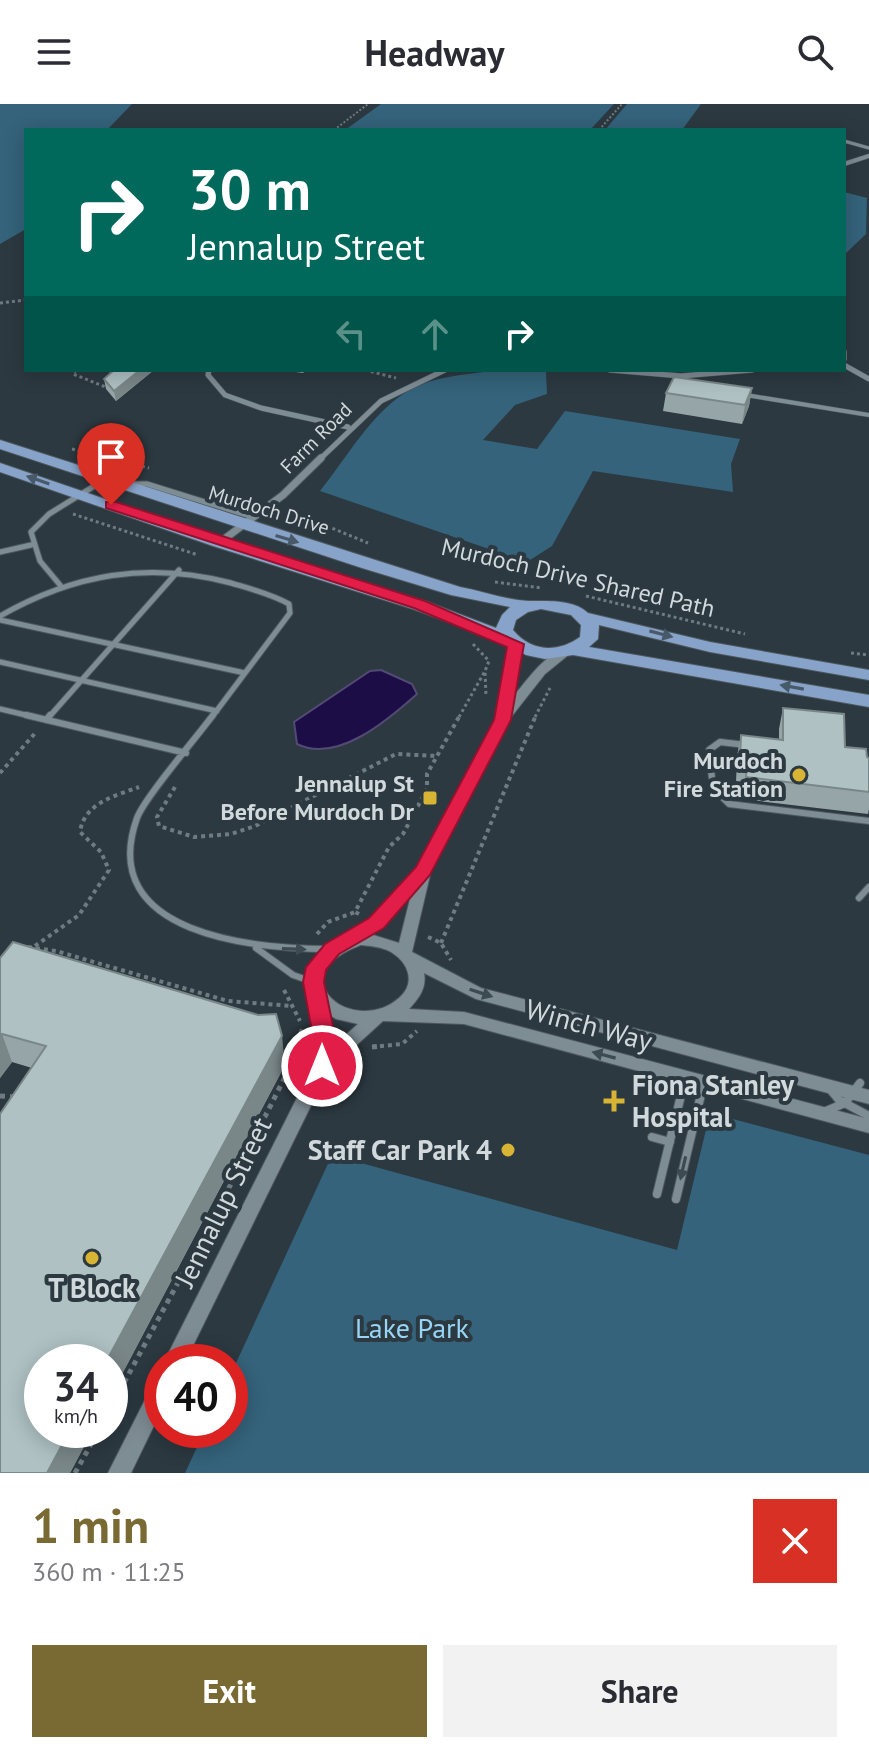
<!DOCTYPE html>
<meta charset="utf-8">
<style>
body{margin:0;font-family:"PT Sans",sans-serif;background:#f2f2f3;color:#2b2b33;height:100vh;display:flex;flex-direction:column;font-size:30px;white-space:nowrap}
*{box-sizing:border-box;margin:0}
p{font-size:26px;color:#7c7c81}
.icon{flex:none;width:44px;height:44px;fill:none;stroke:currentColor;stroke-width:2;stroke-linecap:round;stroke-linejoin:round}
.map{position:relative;height:1369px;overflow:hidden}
.details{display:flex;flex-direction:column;background:#fff;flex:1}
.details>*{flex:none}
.banner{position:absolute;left:24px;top:24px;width:822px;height:244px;border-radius:0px;box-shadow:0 4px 20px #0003;background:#00695c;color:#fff;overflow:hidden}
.speed{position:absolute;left:24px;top:1240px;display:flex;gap:16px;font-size:40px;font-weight:700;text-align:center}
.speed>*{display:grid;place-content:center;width:104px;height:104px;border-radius:50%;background:#fff;box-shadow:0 4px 20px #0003;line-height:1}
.speed small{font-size:20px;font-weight:400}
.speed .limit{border:12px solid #d22;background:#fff;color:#111}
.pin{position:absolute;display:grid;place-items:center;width:68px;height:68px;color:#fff;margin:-82px -34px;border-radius:50% 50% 50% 0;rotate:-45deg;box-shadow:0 0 8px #0007}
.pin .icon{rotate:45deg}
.me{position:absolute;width:88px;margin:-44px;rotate:0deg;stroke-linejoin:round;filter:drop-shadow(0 0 6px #0008)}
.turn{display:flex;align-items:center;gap:28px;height:168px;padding:0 32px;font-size:36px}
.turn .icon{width:104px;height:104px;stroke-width:2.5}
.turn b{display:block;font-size:56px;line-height:68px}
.lanes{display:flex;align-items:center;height:76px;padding:0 32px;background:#0003;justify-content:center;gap:40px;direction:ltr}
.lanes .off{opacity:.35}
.round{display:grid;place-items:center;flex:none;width:84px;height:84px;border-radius:0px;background:#f2f2f3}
.summary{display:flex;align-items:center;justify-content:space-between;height:136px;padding:0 32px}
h1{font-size:48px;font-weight:800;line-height:60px;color:#796933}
.button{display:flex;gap:16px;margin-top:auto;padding:16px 32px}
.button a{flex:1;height:92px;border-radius:0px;background:#796933;color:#fff;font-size:32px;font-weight:800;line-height:92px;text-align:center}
.button a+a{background:#f2f2f3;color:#2b2b33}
header{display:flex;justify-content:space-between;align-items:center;height:104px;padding:0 32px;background:#fff;font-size:36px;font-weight:800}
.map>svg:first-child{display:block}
</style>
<header><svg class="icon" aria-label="menu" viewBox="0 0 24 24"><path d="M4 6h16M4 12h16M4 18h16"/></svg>Headway<svg class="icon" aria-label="search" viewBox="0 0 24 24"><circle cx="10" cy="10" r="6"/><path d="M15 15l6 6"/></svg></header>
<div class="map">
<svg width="869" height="1369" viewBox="0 0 869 1369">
<rect width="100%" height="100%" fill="#2c3940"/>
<!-- green -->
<path fill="#34637b" d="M0,0H132L107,26H26V125L0,140Z
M381,0H614L590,26H345Z
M627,0H701L682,26H605Z
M844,88L867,94L866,130L844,151Z
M501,266H543L546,268L547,290L515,301L483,336L537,345L565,307L740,335L731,360L733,388L593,367L552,442L527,458L320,387C346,355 373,306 410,286C437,271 471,270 501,266Z
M710,1009L869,1051V1369H185L205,1326H230V1272L332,1051L677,1146Z"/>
<!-- water -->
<path fill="#1c0d47" stroke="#524a74" stroke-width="2" d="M381,566L412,580L417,590C388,616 337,660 297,640L294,618L370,567Z"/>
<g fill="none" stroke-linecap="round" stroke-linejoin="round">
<defs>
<path id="service-far4" d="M844,37L869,44"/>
<path id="service-far3" d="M746,291L869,311"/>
<path id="service-far2" d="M130,380H147L253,413
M0,448L31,441
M60,481L40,457L31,428L49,410L104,376
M0,512C74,470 148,457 231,479C251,485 271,490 289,500L290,509L212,613
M0,516L245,569
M0,558L217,607
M0,605L34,613
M49,613L179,466"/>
<path id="service-far1" d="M26,611L186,649
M213,611C197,633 145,693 137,714C95,832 257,845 332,845
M46,616L50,611
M746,641L720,638L709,646L713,684L729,700L869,717
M859,794L869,783
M256,844L293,871L313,878"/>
<path id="service" d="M830,985L839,996L869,1012
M826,1007L845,999L860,979
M652,1033L670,1038
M657,1090L684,979
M676,1095L704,978"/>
<path id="minor-far2" d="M844,60L869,52"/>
<path id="minor-far1" d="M844,248V255
M844,261L869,275
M209,266L208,271L225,291L261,304L348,323
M610,266L681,272L752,266
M319,356L381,297L445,266"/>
<path id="minor" d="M219,439L283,391L321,354"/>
<path id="tertiary" d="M516,536L522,540L512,594C525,579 549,543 570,545L572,548L545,570L508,617L431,767L412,848L481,884L869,986V1000L476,895L424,869C427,884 419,894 409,905L464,908L869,1015V1029L464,920L383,917L328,967L185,1258H164L313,962C314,949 316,936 314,924C309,882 294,853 344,835L346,830L371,815L417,766L495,616L510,540ZM411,791L399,839L370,830L381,823ZM361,841C371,842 382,843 391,848C409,859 416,879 399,894C353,934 277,872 361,841ZM328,910L336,915L358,920L331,944Z
M162,1273V1305L131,1369H108L155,1276Z"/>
<path id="primary" d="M0,336L460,483C482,487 506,496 528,497C546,497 574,495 588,509L710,538L869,566V576L710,548L599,521L598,535L589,543L869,591V603L573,551L545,555L526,551L505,539L413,505L213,442L0,368V359L225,436L425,497L496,524L502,511L510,503L451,491L362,464L0,345ZM541,505L571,511L581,521L580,533C558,549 531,548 513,526L516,516L528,508Z"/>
</defs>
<!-- service-far4 casing -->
<use href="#service-far4" stroke="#4d585d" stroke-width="4"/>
<!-- service-far3 casing -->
<use href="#service-far3" stroke="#4d585d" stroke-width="5"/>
<!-- service-far2 casing -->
<use href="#service-far2" stroke="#4d585d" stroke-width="7"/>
<!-- service-far1 casing -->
<use href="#service-far1" stroke="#4d585d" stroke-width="8"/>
<!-- service casing -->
<use href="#service" stroke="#4d585d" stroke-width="10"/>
<!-- minor-far2 casing -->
<use href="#minor-far2" stroke="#4d585d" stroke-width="5"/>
<!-- minor-far1 casing -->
<use href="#minor-far1" stroke="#4d585d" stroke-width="6"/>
<!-- minor casing -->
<use href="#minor" stroke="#4d585d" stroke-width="9"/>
<!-- tertiary casing -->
<use href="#tertiary" stroke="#4d585d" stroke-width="2"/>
<!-- primary casing -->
<use href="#primary" stroke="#4d585d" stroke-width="2"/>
<!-- path-far3 -->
<path stroke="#707b81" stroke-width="2" stroke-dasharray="2 2" stroke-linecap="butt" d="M334,26L368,0
M599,26L622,0"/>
<!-- path-far2 -->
<path stroke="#707b81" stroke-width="3" stroke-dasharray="3 3" stroke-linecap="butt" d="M0,199L26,196
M76,266L73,270L108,284
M365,266L396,274
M72,345L149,364
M288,406L368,439
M73,410L198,451
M495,478L542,484
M586,492L745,530
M473,540L489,557L485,567L486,592
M851,549L869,551
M459,613L485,567
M535,613L550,584"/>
<!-- path-far1 -->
<path stroke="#707b81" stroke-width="4" stroke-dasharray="4 4" stroke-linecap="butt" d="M0,669L37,627
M175,683L157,713L159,722L194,733L231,730L255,722L396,650L437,652
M359,810L355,808L389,743L403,730L427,685V670L460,611
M317,830L328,818L355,808
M428,833L441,839L451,856
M441,839L536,611
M35,842L79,811L109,766L101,748L80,728C84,699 115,692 139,683
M28,843L56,847L228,897L292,902
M284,886L300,917
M372,943L402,940L417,927
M295,944L302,925"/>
<!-- path -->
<path stroke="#707b81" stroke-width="5" stroke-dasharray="5 5" stroke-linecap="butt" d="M372,943L381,942
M0,992L17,993
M110,1305L231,1080L286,971L296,942
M75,1369L99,1326"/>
<!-- service-far4 -->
<use href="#service-far4" stroke="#7e8c94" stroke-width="3"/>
<!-- service-far3 -->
<use href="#service-far3" stroke="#7e8c94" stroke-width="4"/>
<!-- service-far2 -->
<use href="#service-far2" stroke="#7e8c94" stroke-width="5"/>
<!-- service-far1 -->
<use href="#service-far1" stroke="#7e8c94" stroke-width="6"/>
<!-- service -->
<use href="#service" stroke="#7e8c94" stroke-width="8"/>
<!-- minor-far2 -->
<use href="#minor-far2" stroke="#7e8c94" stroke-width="4"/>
<!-- minor-far1 -->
<use href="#minor-far1" stroke="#7e8c94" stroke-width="5"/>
<!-- minor -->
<use href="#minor" stroke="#7e8c94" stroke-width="7"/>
<!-- tertiary -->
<use href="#tertiary" fill="#7e8c94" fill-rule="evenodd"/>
<!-- primary -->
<use href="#primary" fill="#88a3ca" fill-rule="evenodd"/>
</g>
<!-- wall -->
<path fill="#96a6a8" d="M114,266H154L116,297L106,285L104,275Z
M281,266H306L303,269Z
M752,284L749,302L742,320L663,307L666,289Z
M783,604L845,643L869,654V705L868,710L742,695L743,680L736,679L737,652L741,631L779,635V625Z
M0,854L285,961L70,1369H0L32,964L12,958L0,974Z"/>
<!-- shaded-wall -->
<path fill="#7a8788" d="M140,266H154L116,297L114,287Z
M752,284L749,302L742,320L745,301Z
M2,930L12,958L0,974V933Z
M282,932L285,961L110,1293V1258H106Z
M70,1326H93L70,1369H47Z"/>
<!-- building -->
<path fill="#afc1c3" stroke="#7a8788" stroke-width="2" d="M114,266H140L114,287L104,275Z
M674,273L752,284L745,301L666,289Z
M783,604L844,610L845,643L866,645L867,653L869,654V688L746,673L747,658L740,657L741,631L783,636Z
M13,838L258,911L276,910L282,932L106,1258H42V1326H70L47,1369H0V1010L46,942L2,930L0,933V854Z"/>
<!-- one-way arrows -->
<defs><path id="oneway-solid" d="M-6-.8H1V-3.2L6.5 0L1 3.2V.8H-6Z" transform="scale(2)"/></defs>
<g fill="#485969">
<use href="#oneway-solid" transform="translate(38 376) rotate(-161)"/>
<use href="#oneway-solid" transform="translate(287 435) rotate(17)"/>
<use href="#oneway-solid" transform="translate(661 530) rotate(15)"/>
<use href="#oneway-solid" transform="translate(792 583) rotate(-170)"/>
</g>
<g fill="#3c4a51">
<use href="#oneway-solid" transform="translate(294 845) rotate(2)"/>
<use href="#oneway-solid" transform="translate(481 889) rotate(18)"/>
<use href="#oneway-solid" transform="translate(604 951) rotate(-165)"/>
<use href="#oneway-solid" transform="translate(683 1064) rotate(103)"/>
</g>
<!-- route -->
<path fill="#e11d48" stroke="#92132f" stroke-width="2" d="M106,398H116L425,497L524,540L511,616L430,771L384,824L339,850L326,866L324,878L334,927L330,968H314L311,962L312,927L303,878L306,863L325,840L369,814L416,763L494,616L507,543L414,504L106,404Z"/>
<!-- markers -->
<g fill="#d8b434" stroke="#2c3940" stroke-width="3">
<circle cx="799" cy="671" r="8"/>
<rect x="422" y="686" width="16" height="16" rx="4"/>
<path d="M610 985h8v8h8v8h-8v8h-8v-8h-8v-8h8z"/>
<circle cx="508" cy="1046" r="8"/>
<circle cx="92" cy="1154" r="8"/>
</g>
<g text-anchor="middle" stroke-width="8" stroke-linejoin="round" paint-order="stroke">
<!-- far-street labels -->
<g font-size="20" fill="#d1d9dd" stroke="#2c3940">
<text transform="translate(316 334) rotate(-45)" y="7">Farm Road</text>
<text transform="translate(269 406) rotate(17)" y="7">Murdoch Drive</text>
</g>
<!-- street labels -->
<g font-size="24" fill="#d1d9dd" stroke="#2c3940">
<text transform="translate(578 474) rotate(13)" y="8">Murdoch Drive Shared Path</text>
</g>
<!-- poi labels -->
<g font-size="24" font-weight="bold" fill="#d1d9dd" stroke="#2c3940" text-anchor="end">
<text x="783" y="665">Murdoch<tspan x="783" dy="28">Fire Station</tspan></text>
<text x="414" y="688">Jennalup St<tspan x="414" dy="28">Before Murdoch Dr</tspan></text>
</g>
<!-- near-street labels -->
<g font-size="28" fill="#d1d9dd" stroke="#2c3940">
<text transform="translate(589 921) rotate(15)" y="10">Winch Way</text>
<text transform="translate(223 1098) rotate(-64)" y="10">Jennalup Street</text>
</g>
<!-- near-poi labels -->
<g font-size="28" font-weight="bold" fill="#d1d9dd" stroke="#2c3940" text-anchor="start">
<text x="632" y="991">Fiona Stanley<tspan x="632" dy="32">Hospital</tspan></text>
<text x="492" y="1056" text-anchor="end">Staff Car Park 4</text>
<text x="92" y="1194" text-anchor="middle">T Block</text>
</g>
<!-- near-park labels -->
<g font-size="28" fill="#96d5f6" stroke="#2c3940">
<text x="412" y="1234">Lake Park</text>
</g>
</g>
</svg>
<div class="speed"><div>34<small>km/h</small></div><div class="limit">40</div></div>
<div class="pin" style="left:111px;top:401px;background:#d93025"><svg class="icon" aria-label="arrive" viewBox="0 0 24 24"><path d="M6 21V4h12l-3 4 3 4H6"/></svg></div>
<svg class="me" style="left:322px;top:962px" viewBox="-20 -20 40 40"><circle r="17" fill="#e11d48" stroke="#fff" stroke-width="3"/><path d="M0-11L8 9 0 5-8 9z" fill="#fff"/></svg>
<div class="banner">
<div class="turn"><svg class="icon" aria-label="right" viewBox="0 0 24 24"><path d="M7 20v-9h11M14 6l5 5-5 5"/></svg><div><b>30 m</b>Jennalup Street</div></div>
<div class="lanes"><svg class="icon off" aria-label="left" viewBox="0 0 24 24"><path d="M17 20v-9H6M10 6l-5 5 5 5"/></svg><svg class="icon off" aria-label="ahead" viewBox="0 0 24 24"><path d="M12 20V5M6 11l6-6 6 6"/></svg><svg class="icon" aria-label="right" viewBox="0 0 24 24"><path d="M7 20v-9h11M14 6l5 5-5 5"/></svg></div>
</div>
</div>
<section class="details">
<div class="summary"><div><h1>1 min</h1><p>360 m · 11:25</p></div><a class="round" style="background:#d93025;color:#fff"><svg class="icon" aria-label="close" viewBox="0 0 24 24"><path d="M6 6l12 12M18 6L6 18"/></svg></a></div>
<div class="button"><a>Exit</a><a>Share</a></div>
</section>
